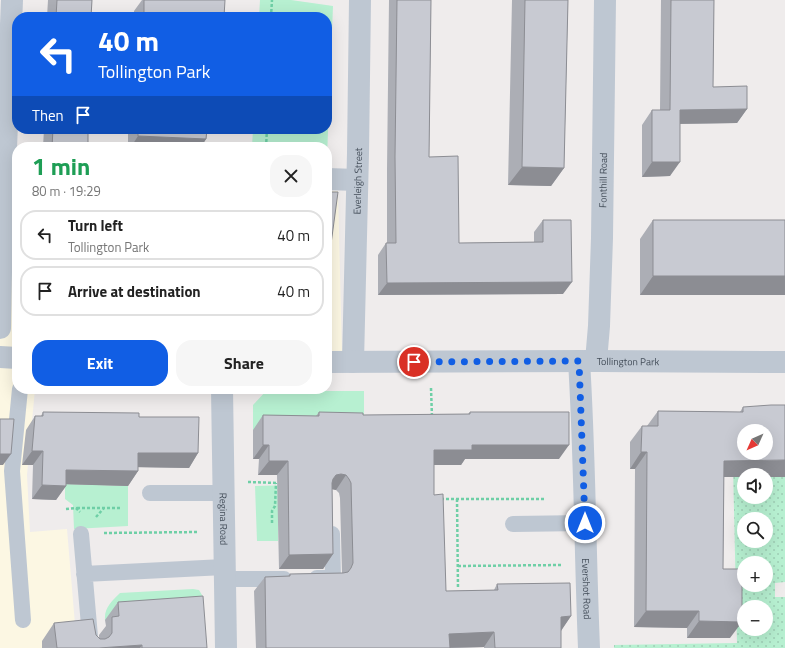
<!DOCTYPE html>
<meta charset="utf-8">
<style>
body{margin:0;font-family:"Titillium Web",sans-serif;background:#f6f6f6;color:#222;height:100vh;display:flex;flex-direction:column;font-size:15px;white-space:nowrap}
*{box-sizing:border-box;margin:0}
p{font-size:13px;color:#767676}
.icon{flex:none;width:22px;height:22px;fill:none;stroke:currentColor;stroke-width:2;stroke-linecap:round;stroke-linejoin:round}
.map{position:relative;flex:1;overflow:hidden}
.details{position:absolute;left:12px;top:142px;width:320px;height:252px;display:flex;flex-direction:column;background:#fff;border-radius:16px;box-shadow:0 4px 16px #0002}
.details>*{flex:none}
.top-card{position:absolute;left:12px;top:12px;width:320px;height:122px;border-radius:16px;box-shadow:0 4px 16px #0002;background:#115ee4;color:#fff;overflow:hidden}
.needle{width:26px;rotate:225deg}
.tools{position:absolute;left:737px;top:424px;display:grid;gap:8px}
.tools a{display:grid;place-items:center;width:36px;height:36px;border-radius:50%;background:#fff;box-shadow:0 4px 16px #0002;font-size:20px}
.pin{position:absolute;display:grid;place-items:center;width:34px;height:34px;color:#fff;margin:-17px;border:2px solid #fff;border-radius:50%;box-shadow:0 1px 4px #0007}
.me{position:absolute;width:44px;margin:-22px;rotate:0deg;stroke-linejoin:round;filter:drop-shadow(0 0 3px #0008)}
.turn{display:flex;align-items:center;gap:14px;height:84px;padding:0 20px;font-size:18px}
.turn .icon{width:52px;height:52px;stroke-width:2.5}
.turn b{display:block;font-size:28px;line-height:34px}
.then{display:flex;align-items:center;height:38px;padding:0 20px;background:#0003;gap:8px;font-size:15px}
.round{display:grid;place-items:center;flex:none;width:42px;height:42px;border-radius:16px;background:#f6f6f6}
.head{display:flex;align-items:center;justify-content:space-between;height:68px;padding:0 20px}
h1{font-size:24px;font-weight:700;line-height:30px;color:#1e9e55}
.cta{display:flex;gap:8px;margin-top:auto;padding:8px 20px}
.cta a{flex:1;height:46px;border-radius:16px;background:#115ee4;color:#fff;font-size:16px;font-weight:700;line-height:46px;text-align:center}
.cta a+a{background:#f6f6f6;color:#222}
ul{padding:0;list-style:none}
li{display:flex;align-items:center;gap:12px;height:50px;margin:0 8px 6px;padding:0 12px;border:2px solid #e0e0e0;border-radius:16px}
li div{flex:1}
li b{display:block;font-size:15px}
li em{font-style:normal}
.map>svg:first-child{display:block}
</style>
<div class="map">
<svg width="785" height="648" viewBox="0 0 785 648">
<defs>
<pattern id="garden-dots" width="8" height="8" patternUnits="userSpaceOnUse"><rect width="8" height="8" fill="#b7f0d1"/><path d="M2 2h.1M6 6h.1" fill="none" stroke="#9fcfb6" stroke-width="1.8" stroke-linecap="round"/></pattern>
</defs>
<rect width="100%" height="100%" fill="#efecec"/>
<!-- commercial -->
<path fill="#fcf7e3" d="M327,191H338L342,354L327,355Z
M0,225H17V389H35L27,475L30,532L67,529L77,648H0Z"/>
<!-- green -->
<path fill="#b7f0d1" d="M260,0H291L333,6L327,157V147H252L253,129H327V17H259Z
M266,391H364V431L253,430V405Z
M65,484L128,486V526L74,529L73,505L65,499Z
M293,485V513L278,514V541H257L255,486Z
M193,589L199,590L202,595L203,648L190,614L105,620C104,608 112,601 120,593Z"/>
<!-- garden -->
<path fill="url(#garden-dots)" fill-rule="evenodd" d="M733,465L744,477V497H766V477L785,466V582L775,583V597H785V648H614V645L737,643ZM744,519H766V541H744ZM744,563H766V585H744ZM744,607H766V629H744Z"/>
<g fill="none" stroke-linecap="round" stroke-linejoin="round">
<!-- path -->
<path stroke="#6ecfa6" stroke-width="2.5" stroke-dasharray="3 2" stroke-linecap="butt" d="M271,17L272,0
M266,147L267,129
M431,388L432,417
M248,482L279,483
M441,499H544
M457,499L458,589
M77,508H120
M66,509L76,508L80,512
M96,517L104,508
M272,523V511L275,506L276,483
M104,533L199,532
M458,566L561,565"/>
<!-- service -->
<path stroke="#bec7d2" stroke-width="16" d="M20,389L12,471L23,620
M150,493H224
M513,524L585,523
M81,534L91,648
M84,574L224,567
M317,578H333L332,534
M225,579H284"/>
<!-- minor -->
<g stroke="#bec7d2" stroke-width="22">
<path d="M327,179L357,180"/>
<path d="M0,328L1,272L12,0"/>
<path id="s1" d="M579,361C585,457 585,552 589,648"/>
<path id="s2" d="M353,362L358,153L360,0"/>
<path id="s3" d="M222,389L226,648"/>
</g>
<!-- tertiary -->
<g stroke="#bec7d2" stroke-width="22">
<path d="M0,357L17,358"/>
<path id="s4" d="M596,361L599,326L602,238L605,0"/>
<path id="s5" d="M327,362L596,361L785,362"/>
</g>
</g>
<!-- wall -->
<path fill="#acaeb5" d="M48,0H92L91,17H47Z
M142,0H219L224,17H134V11Z
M389,0H431L429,157L459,243L534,242V232L543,220L563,294L378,295V255L386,243H387V169Z
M512,0H568L564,168L551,186L508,185Z
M661,0H714L713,87L747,109L737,123L680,124L670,176L642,177V125L652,110H660Z
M44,129H88V147H43Z
M128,129H207L206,139L201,147H128Z
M653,220H785V295H640V239Z
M743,407L744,477H724L723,569L730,638H687V628L634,627L635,469H630V442L642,426H647L658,411L740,412Z
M43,412L139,417L198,453L189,468L138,467V471L128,486L66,484V486L56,500L32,499L33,465H22L26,430L35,416H41Z
M319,412L363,415L468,414L470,412L559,459H465L461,465H434V495L446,591L494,590L497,584L571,616L561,630V648H484V647L450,648H256L254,591L265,577L288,576L290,574L342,573L340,498L339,493L336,490L332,489L333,554L323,569H279L277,475H258L259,459H253V430L263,415L316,416Z
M118,602L207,648H42V641L54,623L96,635L99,638V635L106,626L105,620Z"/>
<!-- shaded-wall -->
<path fill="#8c8d93" d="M747,109L737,123L670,124L680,110Z
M138,136L206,139L201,147H131Z
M652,162H680L670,176L642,177Z
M522,167L564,168L551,186L508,185Z
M653,276H785V295H640Z
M572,282L563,294L378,295L387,283Z
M263,445H269L259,459H253Z
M472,445H569L559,459H465L461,465H423L434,450Z
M32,451H43L33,465H22Z
M641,452H647L635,469H630Z
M138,453H198L189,468L128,467Z
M0,454H11L3,465H0Z
M785,460V477H766V475H744V477H712L724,461Z
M269,461H288L277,475H258Z
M66,470L138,471L128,486L56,484Z
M341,474L346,475L336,490L331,489L326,490L333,479L336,475Z
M42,485L66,486L56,500L32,499Z
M333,554L323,569H279L289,555Z
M646,611H699L687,628L634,627Z
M571,616L561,631V617Z
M699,621L742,622L730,638H687Z
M494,632L484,647L439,648L449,634Z
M142,645L140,648H99Z"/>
<!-- building -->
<path fill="#c8cad2" stroke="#8c8d93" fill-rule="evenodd" d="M57,0H92L91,17H56Z
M144,0H225L224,17H144Z
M397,0H431L429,157L458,156L459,243L543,242V220H571L572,282L387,283L386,243H396L395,157Z
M525,0H568L564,168L522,167Z
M671,0H714L713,87L747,86V109L680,110V162H652V110H670Z
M53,129H88V147H52Z
M138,129H207L206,139L138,136Z
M327,192H338L327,274Z
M653,220H785V276H653Z
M771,405H785V460L724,461L723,569H742V622L699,621V611H646L647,452H641L642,426H658V411L743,412V407ZM744,431H766V453H744Z
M43,412L139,413V417H199L198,453H138V471L66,470V486L42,485L43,451H32L35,416H43Z
M319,412L363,413V415L470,414V412H569V445H472V450H434V495L443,494L446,591L498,590L497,584L570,583L571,616L561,617V648H495L494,632L449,634L450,648H266L265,577L290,576V574L343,573L348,572L351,568L353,563L351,483L349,479L346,475L341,474L336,475L333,479L332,483L333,554L289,555L288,461H269V445H263V415L319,416Z
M0,419H14L11,454H0Z
M203,596L207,648H142V645L99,648H57L54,623L93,619L96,635L100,639H105L109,637L112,633V617L119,616L118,602Z"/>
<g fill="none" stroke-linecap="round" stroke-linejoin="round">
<!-- route -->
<path stroke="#115ee4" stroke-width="7" stroke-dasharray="0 12.6" d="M414,362L579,361L585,523"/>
</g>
<g text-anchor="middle" stroke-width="4" stroke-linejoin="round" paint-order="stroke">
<!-- street labels -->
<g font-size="10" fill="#444e5a" stroke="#fff">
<text dy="4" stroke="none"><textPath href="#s2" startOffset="181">Everleigh Street</textPath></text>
<text dy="4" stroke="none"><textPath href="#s4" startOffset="181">Fonthill Road</textPath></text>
<text dy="4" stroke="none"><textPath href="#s5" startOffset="301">Tollington Park</textPath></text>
<text dy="4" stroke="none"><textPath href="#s3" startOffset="130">Regina Road</textPath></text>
<text dy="4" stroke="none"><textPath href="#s1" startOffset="228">Evershot Road</textPath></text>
</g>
</g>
</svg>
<div class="tools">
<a><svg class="needle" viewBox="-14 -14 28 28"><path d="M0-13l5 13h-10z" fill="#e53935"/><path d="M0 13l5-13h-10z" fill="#767676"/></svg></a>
<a><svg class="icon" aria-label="sound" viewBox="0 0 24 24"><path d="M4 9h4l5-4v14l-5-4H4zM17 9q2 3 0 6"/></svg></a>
<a><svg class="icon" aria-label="search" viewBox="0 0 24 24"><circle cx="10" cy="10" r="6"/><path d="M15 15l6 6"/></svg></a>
<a>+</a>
<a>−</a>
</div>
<div class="pin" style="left:414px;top:362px;background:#d93025"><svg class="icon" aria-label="arrive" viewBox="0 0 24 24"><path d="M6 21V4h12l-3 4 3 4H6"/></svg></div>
<svg class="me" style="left:585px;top:523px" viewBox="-20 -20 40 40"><circle r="17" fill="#115ee4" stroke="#fff" stroke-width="3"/><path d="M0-11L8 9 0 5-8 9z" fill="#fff"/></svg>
<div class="top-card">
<div class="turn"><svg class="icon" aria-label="left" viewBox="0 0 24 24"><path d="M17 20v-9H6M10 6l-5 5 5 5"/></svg><div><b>40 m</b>Tollington Park</div></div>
<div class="then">Then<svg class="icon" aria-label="arrive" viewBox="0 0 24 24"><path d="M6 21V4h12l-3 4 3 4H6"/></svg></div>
</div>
<section class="details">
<div class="head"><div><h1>1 min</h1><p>80 m · 19:29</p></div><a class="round"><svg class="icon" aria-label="close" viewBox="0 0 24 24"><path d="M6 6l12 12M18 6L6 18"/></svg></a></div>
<ul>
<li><svg class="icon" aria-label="left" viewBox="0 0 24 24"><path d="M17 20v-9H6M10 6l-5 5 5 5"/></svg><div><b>Turn left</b><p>Tollington Park</p></div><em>40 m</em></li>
<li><svg class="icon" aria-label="arrive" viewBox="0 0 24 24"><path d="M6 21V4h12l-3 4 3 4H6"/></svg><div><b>Arrive at destination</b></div><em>40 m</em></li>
</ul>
<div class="cta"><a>Exit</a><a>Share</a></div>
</section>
</div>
